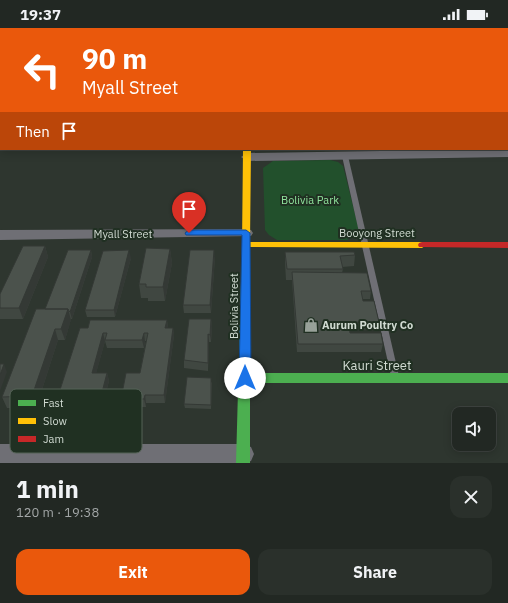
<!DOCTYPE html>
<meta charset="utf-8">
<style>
body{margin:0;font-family:"IBM Plex Sans",sans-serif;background:#2a302b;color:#f1f3f6;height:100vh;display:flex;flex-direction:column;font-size:15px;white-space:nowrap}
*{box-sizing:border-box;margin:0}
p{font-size:13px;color:#a2a6a6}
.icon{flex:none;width:22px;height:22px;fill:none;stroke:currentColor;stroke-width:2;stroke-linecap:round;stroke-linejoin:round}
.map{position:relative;height:435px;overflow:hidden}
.panel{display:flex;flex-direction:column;background:#222823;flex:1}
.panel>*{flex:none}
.top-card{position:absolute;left:0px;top:0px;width:508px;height:122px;box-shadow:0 2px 10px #0003,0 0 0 1px #3f4441;background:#ea580c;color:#fff;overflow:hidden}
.fabs{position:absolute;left:452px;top:379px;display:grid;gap:8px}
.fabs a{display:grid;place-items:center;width:44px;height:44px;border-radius:8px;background:#222823;box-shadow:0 2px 10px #0003,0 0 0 1px #3f4441;font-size:20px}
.pin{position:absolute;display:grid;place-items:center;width:34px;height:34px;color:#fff;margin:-41px -17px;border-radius:50% 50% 50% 0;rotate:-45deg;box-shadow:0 0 4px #0007}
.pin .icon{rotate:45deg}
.me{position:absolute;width:44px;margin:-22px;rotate:0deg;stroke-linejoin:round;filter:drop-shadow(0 0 3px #0008)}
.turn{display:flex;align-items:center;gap:14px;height:84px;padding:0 16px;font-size:18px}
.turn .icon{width:52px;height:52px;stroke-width:2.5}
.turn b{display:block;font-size:28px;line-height:34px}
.then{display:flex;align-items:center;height:38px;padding:0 16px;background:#0003;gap:8px;font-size:15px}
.round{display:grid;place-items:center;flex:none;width:42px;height:42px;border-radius:12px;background:#2a302b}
.summary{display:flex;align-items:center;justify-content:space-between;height:68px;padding:0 16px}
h1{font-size:24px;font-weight:700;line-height:30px}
.cta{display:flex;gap:8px;margin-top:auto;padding:8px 16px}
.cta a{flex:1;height:46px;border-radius:12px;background:#ea580c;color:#fff;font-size:16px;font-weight:700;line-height:46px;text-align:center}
.cta a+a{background:#2a302b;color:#f1f3f6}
.status{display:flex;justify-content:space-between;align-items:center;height:28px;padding:0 20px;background:#222823;direction:ltr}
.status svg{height:11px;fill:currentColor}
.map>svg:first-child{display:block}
</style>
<div class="status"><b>19:37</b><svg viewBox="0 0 49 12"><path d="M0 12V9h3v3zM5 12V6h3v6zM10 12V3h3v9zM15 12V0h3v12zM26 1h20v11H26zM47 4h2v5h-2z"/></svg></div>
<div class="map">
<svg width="508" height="435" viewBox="0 0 508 435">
<rect width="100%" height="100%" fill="#2e362f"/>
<!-- green -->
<path fill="#22502c" d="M330,132L338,134L343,138L359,202L354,208L347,212H277L269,207L265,202L263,140L273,133Z"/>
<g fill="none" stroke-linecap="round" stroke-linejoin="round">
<!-- lane -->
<path fill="#6f6f75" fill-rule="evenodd" d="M345,126L348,128L399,348L398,351L395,352L392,351L391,348L342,128Z"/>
<!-- street -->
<path fill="#6f6f75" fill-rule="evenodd" d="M422,0H430V1H422Z
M507,7H508V13H507Z
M507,58H508V64H507Z
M0,88H1V94H0Z
M508,121V129L247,133L241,129L247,125Z
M246,201L251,202L253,205L251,208L0,212V202Z
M0,416H243L251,419L254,426L251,433L245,435H0Z"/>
<!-- fast -->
<path fill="#4caf50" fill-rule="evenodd" d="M0,14H1V18H0Z
M246,214L250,217V345H508V355H250V435H236L242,217Z"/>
<!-- slow -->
<path fill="#ffc107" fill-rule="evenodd" d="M243,121H251L250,214H422L426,217L422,220L243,219L242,217Z"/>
<!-- jam -->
<path fill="#c62828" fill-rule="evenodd" d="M422,214H508V220L419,219L418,217L419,215Z"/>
</g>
<!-- wall -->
<path fill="#404741" d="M45,218L48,229L23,291H0V266Z
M170,221L172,235L165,273H148V270H141L139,256Z
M91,222L92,229L72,291H71L65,312H58L36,380H7L2,369L45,281Z
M285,224L355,227L354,238L342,239L343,241L342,245L371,263L370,271H363V273L379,294L378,301L349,302L350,305L383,316L381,324H297L292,252H286L285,235Z
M215,229L211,285H184L183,277Z
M131,230L115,289H87L85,282Z
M211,291L212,299L211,314H209L208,343L184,340V332Z
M167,292L168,300H173L174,307L165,375H146V379H122L121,371L140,345L146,313H145L144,320H107L105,313L96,345H107L109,353L102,379H79L78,376H61L58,368L88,300Z
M212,354L211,381L185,380L184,376Z"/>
<!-- shaded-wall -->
<path fill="#343935" d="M45,218L48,229L23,291L19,280Z
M170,221L172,235L165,273L163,259Z
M91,222L92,229L72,291L70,284Z
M129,222L131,230L115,289L114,282Z
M214,222L215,229L211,285L210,277Z
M68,281L71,292L65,312L61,301Z
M211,291L212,299L211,314L210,307Z
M167,292L168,300H165Z
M173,300L174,307L165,375L164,367Z
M55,301L58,312L36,380L32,368Z
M103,305L105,313L94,353L92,345Z
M144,305L145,313L144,320L142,312Z
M208,306L209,314L208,343Z
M4,336L7,344L0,363V347Z
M107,345L109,353L102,379L100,372Z
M145,367L146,375V379L144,371Z"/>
<!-- building -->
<path fill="#4b524c" stroke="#343935" d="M23,218H45L19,280H0V266Z
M146,220L170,221L163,259H146V256H139Z
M68,222H91L70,284L69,283L68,281H45Z
M129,222L114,282H85L103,223Z
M190,222H214L210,277H183Z
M285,224H354L355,227L340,228L343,241H287Z
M292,244L367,245L371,263H361L363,273H374L379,294H348L350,305H381L383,316H298Z
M36,281H68L61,301H55L32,368L2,369Z
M189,291H211L210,307L208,306V335L184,332Z
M90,292H167L165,300H173L164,367H145L144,371H121L126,345H140L148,305H144L142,312H105L107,305H103L92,345H107L100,372H77L78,368H58L80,300H88Z
M0,336H4L0,347Z
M187,349L211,350V377L184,376Z"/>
<!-- route -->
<path fill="#1a73e8" stroke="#114b97" d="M189,202H246L250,205L251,350L249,353H241L239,350L242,207H186L185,205Z"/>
<!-- icons -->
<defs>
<symbol id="shop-bare" viewBox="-9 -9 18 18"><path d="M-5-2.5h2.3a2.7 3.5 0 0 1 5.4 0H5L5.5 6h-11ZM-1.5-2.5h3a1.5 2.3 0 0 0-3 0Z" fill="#98a199" stroke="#203022" stroke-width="2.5" paint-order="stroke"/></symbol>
</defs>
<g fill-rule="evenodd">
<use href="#shop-bare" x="301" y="287" width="20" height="20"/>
</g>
<g text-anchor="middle" stroke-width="4" stroke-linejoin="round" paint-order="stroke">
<!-- park labels -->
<g font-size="11" fill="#91e49e" stroke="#203022">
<text x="310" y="176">Bolivia Park</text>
</g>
<!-- street labels -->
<g font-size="11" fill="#d1dbd2" stroke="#203022">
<text x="377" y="209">Booyong Street</text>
<text x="123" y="210">Myall Street</text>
<text transform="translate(234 278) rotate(-90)" y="4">Bolivia Street</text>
</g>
<!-- poi labels -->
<g font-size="11" font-weight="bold" fill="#d1dbd2" stroke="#203022" text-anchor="start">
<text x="322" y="301">Aurum Poultry Co</text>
</g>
<!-- near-street labels -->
<g font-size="13" fill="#d1dbd2" stroke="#203022">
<text x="377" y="342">Kauri Street</text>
</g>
</g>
<!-- legend -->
<rect x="10" y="361" width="132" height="64" rx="6" fill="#203022" stroke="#556357" stroke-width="1"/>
<rect x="18" y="372" width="18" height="6" fill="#4caf50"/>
<rect x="18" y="390" width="18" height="6" fill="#ffc107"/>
<rect x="18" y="408" width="18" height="6" fill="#c62828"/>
<g font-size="11" fill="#d1dbd2">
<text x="43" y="379">Fast</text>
<text x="43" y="397">Slow</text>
<text x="43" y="415">Jam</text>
</g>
</svg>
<div class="fabs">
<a><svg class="icon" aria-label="sound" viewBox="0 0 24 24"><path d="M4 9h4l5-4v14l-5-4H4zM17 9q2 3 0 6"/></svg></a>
</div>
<div class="pin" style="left:189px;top:205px;background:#d93025"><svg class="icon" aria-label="arrive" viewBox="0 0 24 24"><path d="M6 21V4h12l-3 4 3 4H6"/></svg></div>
<svg class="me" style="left:245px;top:350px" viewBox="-20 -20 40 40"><circle r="19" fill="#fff"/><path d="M0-13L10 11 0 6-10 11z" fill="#1a73e8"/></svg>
<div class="top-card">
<div class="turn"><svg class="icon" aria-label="left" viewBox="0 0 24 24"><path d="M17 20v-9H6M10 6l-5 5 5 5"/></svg><div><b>90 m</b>Myall Street</div></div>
<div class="then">Then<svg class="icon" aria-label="arrive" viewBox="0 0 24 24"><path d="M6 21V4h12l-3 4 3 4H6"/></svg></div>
</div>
</div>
<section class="panel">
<div class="summary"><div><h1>1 min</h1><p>120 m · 19:38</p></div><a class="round"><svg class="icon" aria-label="close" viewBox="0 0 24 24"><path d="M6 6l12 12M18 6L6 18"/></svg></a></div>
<div class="cta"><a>Exit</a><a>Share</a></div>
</section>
